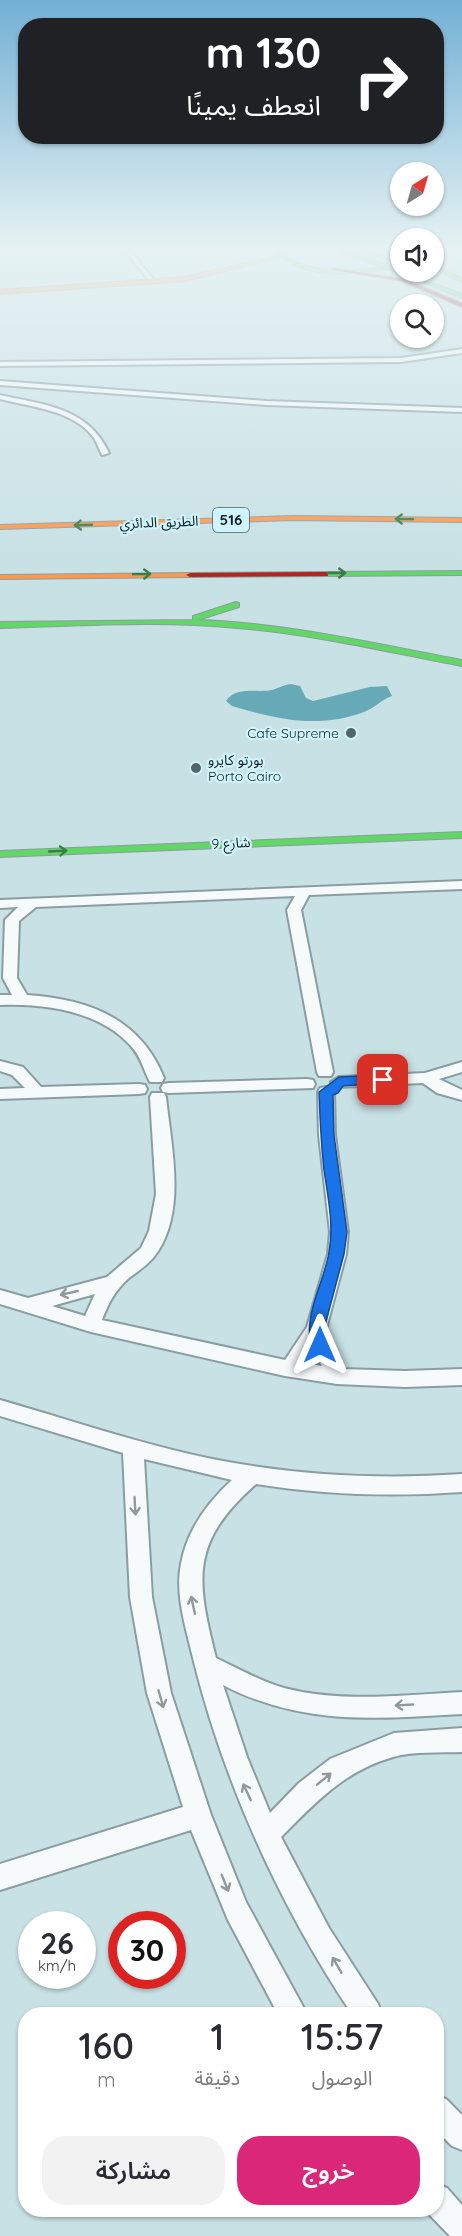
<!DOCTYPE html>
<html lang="ar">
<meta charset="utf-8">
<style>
body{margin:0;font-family:Quicksand,"Noto Sans Arabic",sans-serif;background:#f2f2f3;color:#2b2b33;direction:rtl;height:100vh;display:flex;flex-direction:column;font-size:22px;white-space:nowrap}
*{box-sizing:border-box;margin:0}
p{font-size:20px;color:#7c7c81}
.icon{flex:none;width:33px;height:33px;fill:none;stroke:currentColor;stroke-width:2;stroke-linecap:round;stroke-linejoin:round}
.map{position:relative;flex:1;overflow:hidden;direction:ltr}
.panel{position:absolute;left:18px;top:2007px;width:426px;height:210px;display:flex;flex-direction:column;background:#fff;border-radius:24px;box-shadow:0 2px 4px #0004;direction:rtl}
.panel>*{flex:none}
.top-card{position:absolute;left:18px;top:18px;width:426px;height:126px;border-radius:24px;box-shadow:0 2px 4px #0004;direction:rtl;background:#202124;color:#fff;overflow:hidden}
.needle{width:39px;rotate:37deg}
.fabs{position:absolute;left:390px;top:162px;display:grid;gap:12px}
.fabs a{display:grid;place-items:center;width:54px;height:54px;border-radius:50%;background:#fff;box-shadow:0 2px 4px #0004;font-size:30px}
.speed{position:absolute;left:18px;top:1911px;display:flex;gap:12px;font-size:30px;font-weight:700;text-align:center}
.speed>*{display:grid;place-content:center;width:78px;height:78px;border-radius:50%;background:#fff;box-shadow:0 2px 4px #0004;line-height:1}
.speed small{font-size:15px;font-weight:400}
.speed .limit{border:9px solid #d22;background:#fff;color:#111}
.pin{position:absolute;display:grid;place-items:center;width:51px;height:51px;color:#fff;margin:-26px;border-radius:12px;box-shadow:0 3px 9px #0006}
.me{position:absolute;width:66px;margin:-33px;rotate:0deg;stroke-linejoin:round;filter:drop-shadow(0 0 4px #0008)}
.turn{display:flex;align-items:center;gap:21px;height:126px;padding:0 24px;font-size:27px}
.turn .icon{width:78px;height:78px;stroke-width:2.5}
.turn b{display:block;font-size:42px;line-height:51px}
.eta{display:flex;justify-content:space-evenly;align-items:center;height:102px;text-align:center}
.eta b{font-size:36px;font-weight:600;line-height:42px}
.action{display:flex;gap:12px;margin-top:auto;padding:12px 24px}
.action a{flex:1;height:69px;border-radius:24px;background:#db2777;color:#fff;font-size:24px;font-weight:600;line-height:69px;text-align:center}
.action a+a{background:#f2f2f3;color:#2b2b33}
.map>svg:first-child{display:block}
</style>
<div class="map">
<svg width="462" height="2236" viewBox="0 0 462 2236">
<rect width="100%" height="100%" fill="#c8e1e5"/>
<!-- water -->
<path fill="#65aab6" d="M291,684L300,686L306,698L313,701L370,687L387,686L392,696C382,699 375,708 364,712C319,729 276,719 232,706L226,701C236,686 258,693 272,690C279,688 283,685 291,684Z"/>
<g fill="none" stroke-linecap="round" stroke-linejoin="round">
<defs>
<path id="street" d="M124,250H130L155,282H151Z
M462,349V353L401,362L0,366V362L401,358Z
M0,381L266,401L462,408V412L266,405L0,385Z
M0,395C44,405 88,407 109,453L102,455C99,449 97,443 94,438C74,410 31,407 0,399Z
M462,881V889L309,895L301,910L333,1072L331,1076H319L317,1072L287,910L295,896L36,907L19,921L17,978L27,995C88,999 140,1018 164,1078L162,1082H150C143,1069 141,1056 130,1045C99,1011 44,1003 0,1005V995H12L3,978L5,920L18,907L0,908V900Z
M0,1061L23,1067L41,1087L139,1084L145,1085L147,1089L145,1093L139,1094L0,1099V1089L25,1088L12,1075L0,1071Z
M462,1062V1072L439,1079L462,1090V1100L437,1093L423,1083L339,1087L331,1082L339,1077L425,1073Z
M307,1079L313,1080L315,1084L313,1088L169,1093L163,1092L161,1088L163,1084L169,1083Z
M326,1087L332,1088L334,1092L335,1135L348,1232L346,1254L326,1329L330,1345L343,1369L405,1371L462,1369V1385L405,1387L337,1384L285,1376L91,1332L0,1304V1290L28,1298L107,1277L141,1248L149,1231L156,1194L150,1097L152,1093H164L166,1097C171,1146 188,1215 153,1258C146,1266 137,1272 129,1278C115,1290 108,1304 102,1320L285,1360L307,1327L328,1254L330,1232L319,1135L318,1092L320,1088ZM95,1294L85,1316L52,1306ZM313,1349V1350L322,1366L304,1363Z
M0,1400C70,1420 140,1444 212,1459C294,1475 378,1480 462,1474V1492C393,1497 325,1495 256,1484C190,1542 196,1579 216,1658C239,1669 260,1681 284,1688C341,1703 403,1695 462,1692V1714C376,1719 302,1726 223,1685L247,1757L270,1813L299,1783L330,1759L394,1733L462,1728V1752C440,1753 414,1751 393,1757C344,1771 316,1802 281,1837L329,1928L378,2004L382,2014H352C279,1905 223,1781 192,1654C185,1625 175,1593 181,1564C187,1530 208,1502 232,1480L144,1459L152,1597L171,1693L211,1815L246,1902L307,2014H278L228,1920L191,1830L0,1890V1864L183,1807L147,1693L130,1597L123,1453L0,1416Z
M436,2095L446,2099L462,2115V2150L452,2146L436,2130Z
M436,2184L447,2188L462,2205V2236H450L425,2210H436Z"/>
<path id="fast" d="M275,250H280C305,279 366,270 400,265V267C363,274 303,283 275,250Z
M360,250H368L400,263L396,264Z
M434,266L462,278V282L434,269Z
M400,271L462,294V298L400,273Z
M462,571V575L325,576L321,574L325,572Z
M236,602L239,603V607L198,620C287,623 375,644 462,660V666C387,652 313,634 237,628C158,620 79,626 0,628V622L193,620V616Z
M462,832V838L0,857V851Z"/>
<path id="slow" d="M280,255L282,257L185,281L0,294V290L185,277Z
M293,516L462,518V522L293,520L0,529V525Z
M193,573V577H190L0,579V575Z"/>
<path id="jam" d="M332,268L404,279L462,303V307L401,281L334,270Z
M325,572H328V576L190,577L186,575L190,573Z"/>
</defs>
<!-- street casing -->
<use href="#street" stroke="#8a9ea1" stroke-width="4"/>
<!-- fast casing -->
<use href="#fast" stroke="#8a9ea1" stroke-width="2"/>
<!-- slow casing -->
<use href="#slow" stroke="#8a9ea1" stroke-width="2"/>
<!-- jam casing -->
<use href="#jam" stroke="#8a9ea1" stroke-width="2"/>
<!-- street -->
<use href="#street" fill="#f7fafb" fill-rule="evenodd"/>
<!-- fast -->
<use href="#fast" fill="#63d668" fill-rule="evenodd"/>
<!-- slow -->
<use href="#slow" fill="#ff974d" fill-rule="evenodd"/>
<!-- jam -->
<use href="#jam" fill="#b3261e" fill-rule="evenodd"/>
<defs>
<path id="fast-bridge" d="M341,250L400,271"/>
</defs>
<!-- fast-bridge casing -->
<use href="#fast-bridge" stroke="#8a9ea1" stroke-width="7" stroke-linecap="butt"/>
<!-- fast-bridge -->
<use href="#fast-bridge" stroke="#63d668" stroke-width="5"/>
</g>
<!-- one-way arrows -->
<defs><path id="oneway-shaft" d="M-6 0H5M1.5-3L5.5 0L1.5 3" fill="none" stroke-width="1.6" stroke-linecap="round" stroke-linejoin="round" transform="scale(1.5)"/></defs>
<g stroke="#3a7d48">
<use href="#oneway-shaft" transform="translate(404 519) rotate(-179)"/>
<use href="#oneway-shaft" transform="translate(83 525) rotate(178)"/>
<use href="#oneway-shaft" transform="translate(337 573)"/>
<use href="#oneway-shaft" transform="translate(142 574) rotate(-1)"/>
<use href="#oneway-shaft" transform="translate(58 851) rotate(-3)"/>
</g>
<g stroke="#909a9c">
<use href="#oneway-shaft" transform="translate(69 1293) rotate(167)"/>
<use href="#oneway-shaft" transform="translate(135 1506) rotate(87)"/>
<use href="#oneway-shaft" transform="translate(193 1605) rotate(-102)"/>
<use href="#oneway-shaft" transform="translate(161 1699) rotate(74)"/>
<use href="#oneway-shaft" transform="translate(404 1705) rotate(177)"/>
<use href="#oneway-shaft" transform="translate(324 1779) rotate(-39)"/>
<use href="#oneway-shaft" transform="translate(247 1792) rotate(-115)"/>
<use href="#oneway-shaft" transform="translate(225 1883) rotate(68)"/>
<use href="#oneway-shaft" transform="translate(337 1965) rotate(-120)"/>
</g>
<!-- sky -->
<linearGradient id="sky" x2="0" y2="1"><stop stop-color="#73b0d4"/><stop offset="0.44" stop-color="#e6f2f3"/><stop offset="1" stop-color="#e6f2f3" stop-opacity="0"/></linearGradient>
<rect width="462" height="563" fill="url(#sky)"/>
<!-- route -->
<path fill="#1a73e8" stroke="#114b97" stroke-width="1.5" d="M383,1075L389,1080L387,1083L343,1086L338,1093L333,1095L334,1135L347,1232L344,1254L324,1329L327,1345L325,1350H314C299,1323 325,1281 329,1252C334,1225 328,1197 324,1170C321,1144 320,1118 319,1092L339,1077Z"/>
<!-- markers -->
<g fill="#52666a" stroke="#d0f4fc" stroke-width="2">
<circle cx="351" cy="733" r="6"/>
<circle cx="196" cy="768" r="6"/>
</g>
<g text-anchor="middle" stroke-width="4.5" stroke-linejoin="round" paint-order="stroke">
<!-- far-street labels -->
<g font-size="14" fill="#122428" stroke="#d0f4fc">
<text transform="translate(159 522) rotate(-2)" y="5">الطريق الدائري</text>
<text transform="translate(231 843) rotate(-3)" y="5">شارع 9</text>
</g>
<!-- far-poi labels -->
<g font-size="14" fill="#122428" stroke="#d0f4fc" text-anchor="end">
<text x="339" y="738">Cafe Supreme</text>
<text x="208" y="765" text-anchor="start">بورتو كايرو<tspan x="208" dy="16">Porto Cairo</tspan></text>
</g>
<!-- shield labels -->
<rect fill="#d0f4fc" stroke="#4b6268" stroke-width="1.5" x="213" y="508" width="36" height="24" rx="4.5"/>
<g font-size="15" font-weight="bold" fill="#122428">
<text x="231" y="525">516</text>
</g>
</g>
</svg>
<div class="fabs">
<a><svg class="needle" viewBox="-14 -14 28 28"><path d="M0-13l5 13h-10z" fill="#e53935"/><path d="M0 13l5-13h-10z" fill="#7c7c81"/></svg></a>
<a><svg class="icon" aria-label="sound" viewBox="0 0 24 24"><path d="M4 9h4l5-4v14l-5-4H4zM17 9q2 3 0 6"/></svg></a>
<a><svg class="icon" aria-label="search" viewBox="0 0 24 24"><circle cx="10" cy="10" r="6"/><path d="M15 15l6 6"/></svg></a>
</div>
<div class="speed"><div>26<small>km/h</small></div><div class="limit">30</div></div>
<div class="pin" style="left:383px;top:1080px;background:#d93025"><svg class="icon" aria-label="arrive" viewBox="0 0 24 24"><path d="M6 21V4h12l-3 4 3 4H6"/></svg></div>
<svg class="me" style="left:320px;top:1345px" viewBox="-20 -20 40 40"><path d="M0-17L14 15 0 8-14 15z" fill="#1a73e8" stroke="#fff" stroke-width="4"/></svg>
<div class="top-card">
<div class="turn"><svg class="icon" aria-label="right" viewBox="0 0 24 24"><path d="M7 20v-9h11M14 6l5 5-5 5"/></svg><div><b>130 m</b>انعطف يمينًا</div></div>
</div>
<section class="panel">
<div class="eta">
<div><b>15:57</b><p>الوصول</p></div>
<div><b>1</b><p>دقيقة</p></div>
<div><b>160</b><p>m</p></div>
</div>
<div class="action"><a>خروج</a><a>مشاركة</a></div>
</section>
</div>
